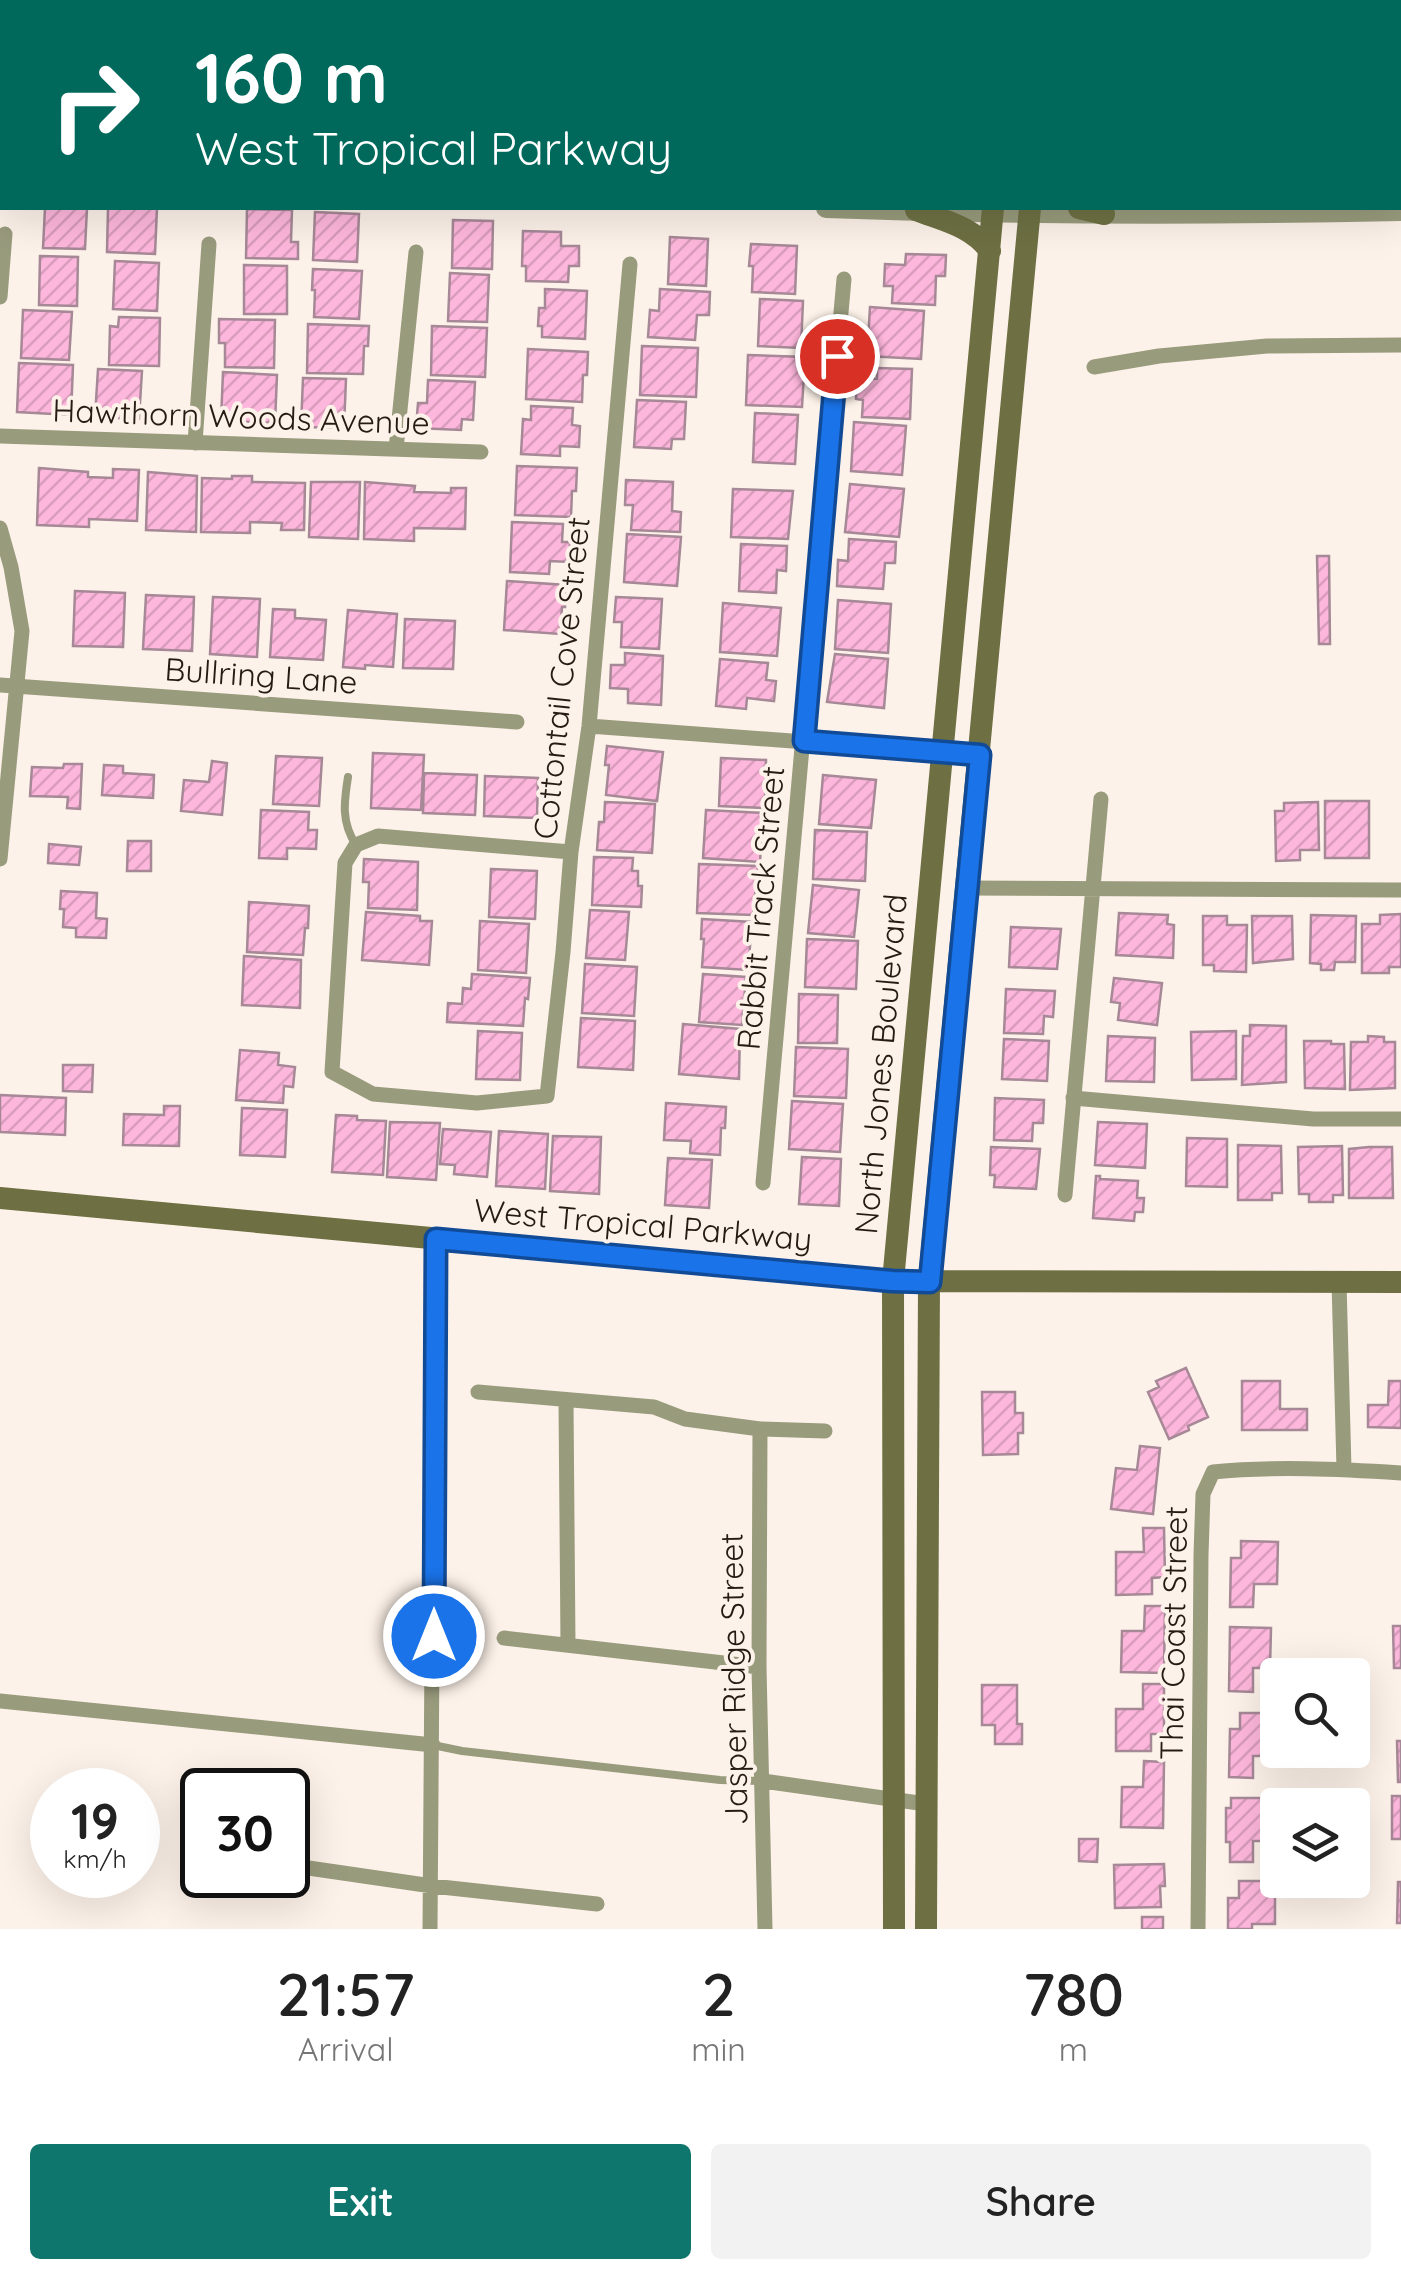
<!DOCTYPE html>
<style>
body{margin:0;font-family:Quicksand,sans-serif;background:#f2f2f2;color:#222;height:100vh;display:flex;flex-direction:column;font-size:38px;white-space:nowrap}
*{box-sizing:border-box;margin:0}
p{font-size:32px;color:#767676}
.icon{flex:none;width:55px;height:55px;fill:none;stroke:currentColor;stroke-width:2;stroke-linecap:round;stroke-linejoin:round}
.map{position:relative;height:1929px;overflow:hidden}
.side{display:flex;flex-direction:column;background:#fff;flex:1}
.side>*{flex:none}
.top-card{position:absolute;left:0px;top:0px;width:1402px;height:210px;box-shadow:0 10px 40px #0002;background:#00695c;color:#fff;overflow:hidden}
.fabs{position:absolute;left:1260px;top:1658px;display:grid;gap:20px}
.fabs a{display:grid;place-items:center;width:110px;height:110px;border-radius:10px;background:#fff;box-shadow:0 10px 40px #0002;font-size:50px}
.speed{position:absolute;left:30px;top:1768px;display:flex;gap:20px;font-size:50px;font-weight:700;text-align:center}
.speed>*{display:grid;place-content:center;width:130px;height:130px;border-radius:50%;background:#fff;box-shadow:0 10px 40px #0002;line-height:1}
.speed small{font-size:25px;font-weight:400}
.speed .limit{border:5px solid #111;border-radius:15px;background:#fff;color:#111}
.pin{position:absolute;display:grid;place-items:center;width:85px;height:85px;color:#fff;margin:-42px;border:5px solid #fff;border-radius:50%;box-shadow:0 2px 10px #0007}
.me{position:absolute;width:110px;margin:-55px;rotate:0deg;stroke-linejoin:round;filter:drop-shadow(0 0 8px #0008)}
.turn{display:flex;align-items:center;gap:35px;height:210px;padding:0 30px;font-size:45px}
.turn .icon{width:130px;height:130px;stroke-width:2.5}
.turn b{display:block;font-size:70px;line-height:85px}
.eta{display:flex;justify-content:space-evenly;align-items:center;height:170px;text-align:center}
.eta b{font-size:60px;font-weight:600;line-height:70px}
.button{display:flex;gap:20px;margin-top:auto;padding:20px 30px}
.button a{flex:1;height:115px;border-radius:10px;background:#0f766e;color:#fff;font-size:40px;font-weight:600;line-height:115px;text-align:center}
.button a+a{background:#f2f2f2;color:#222}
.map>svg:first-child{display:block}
</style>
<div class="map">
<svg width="1401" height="1929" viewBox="0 0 1401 1929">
<defs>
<pattern id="building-hatch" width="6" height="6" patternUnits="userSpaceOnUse" patternTransform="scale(2.5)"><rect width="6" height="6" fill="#feb7dc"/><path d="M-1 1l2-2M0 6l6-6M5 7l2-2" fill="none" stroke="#da9dbc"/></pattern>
</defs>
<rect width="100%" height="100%" fill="#fdf2e9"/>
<!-- building -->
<path fill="url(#building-hatch)" stroke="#a68897" stroke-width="2.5" d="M16,0H55L54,2H16Z
M65,0H168V2H65Z
M176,0H226V2H176Z
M287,0H336V2H287Z
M338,0H390V2H337Z
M398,0H448V2H398Z
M867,0H929V2H916Z
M1216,0H1401V8L1400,2H1216Z
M0,70H2V125H0Z
M45,208H87L85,249L43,248Z
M108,208H157L155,254L107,252Z
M247,209L292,210L291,242H298V259L246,258Z
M315,212L359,214L357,262L313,260Z
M453,220L493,221L492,269L452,268Z
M523,231L561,232V246H579V266H569L568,282L526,281V266H522Z
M670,237L708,239L706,286L668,284Z
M751,244L797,246L795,294L752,292L753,266H749Z
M906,254L946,255L945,276H936L935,305L892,303L893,286H884L885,264L905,265Z
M40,256L78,257L77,306L39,305Z
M115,261L159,263L157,311L113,309Z
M244,265L287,266V314H244Z
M313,269L362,271L359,319L314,317L315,290H312Z
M450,273L489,275L487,322L448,321Z
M545,289L587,291L585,339L542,337V326H538L539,308H545Z
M660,289L710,292L709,315H697L695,340L648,337L650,310L659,311Z
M760,299L803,301L801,348L758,346Z
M870,307L924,311L921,359L867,356Z
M23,310L72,312L69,360L21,358Z
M119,317L160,318L159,366L109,365L110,326L118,327Z
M219,319L275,320L274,368L225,367V343H219Z
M308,324L369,326L368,346H364L363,374L307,373Z
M432,326L487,328L485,377L431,375Z
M642,346L698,348L696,397L640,395Z
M528,349L588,352L587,375H583L582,402L526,399Z
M748,355L805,357L802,407L746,405Z
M19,363L73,365L71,415L17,412Z
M877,368L912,369L910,419L862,417L863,400L856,399L857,378L877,379Z
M98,369L142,371L139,419L95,417Z
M223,372L277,375L275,423L221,421Z
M303,378L346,379L344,428L301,427Z
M428,380L475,382L473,420L462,419L461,430L416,428L418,403H427Z
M637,400L686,402L684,439H672L671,449L634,447Z
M531,406L573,408L572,425L580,426L579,447L560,446V456L521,454L523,419L531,420Z
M755,413L798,415L795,464L753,462Z
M854,422L906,426L902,475L851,471Z
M517,466L577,468L576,491H572L571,517L515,515Z
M39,468L88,472V477L113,478V469L139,470L137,521L89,519V527L37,525Z
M148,472L197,476L196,532L146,530Z
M232,476H252V482L305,483L304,530H281L282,523L250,522V533L201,532L202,478L232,479Z
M626,480L673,482L672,511L681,512L680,532L631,530L633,505H625Z
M311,482H360L358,539L309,537Z
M365,482L415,486L414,492L451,493V488H466L465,529L414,528V541L364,539Z
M850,484L904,489L899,537L845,532Z
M733,489L793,491L788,539L731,537Z
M512,522L563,524L562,542H570L569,562L550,561L549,574L510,572Z
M627,534L681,537L677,586L624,582Z
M849,539L896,542L895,563H885L883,589L837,586L838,560L848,561Z
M741,544L787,546L786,571L777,570L776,593L739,591Z
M1317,556H1329L1330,644H1319Z
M507,581L566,585L565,607H562L560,634L504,630Z
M75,591L125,593L123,647L73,646Z
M146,595L194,597L192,651L143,649Z
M213,597L260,599L257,657L210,654Z
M616,597L662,599L659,649L621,647L622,622H614Z
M838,600L891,604L888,653L835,649Z
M723,603L781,608L777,656L720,652Z
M273,609L295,610V618L326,620L323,660L270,657Z
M348,610L397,614L393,667L365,665V669L343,667Z
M405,619L455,621L453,669L403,668Z
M625,653L663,656L661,705L628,703V689L610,688L611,665H625Z
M835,654L888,659L884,708L827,702Z
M720,659L768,663L766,680L776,681L774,701L747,698L746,709L716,706Z
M607,746L663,752L657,801L606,795L609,765H605Z
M373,753L424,755L421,810L371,808Z
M276,756L322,758L319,806L273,804Z
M721,758L766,760L765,808L719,806Z
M212,761L227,763L222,815L181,811L184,780L209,782Z
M64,764H82L80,809L67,808L68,797L30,796L32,767L63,768Z
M104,765L123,766V773L154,775L153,798L102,795Z
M424,773L477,775L475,815L423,813Z
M823,775L876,780L871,828L819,824Z
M485,776L538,778L537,818L484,816Z
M1325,801H1369V858H1325Z
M605,802L655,804L652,853L597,850L599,822H604Z
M1318,802L1319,850H1300V860L1276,861L1275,811H1284V803Z
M261,810L309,812L308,830H317L316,849L287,848V859L259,858Z
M706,810L763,813L760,862L703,858Z
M815,830L867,832L865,881L813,879Z
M128,841H151V871H127Z
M49,844L81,847L79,865L48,863Z
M594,857L633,858L632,871H638V886H642L641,907L592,905Z
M364,859L418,862L417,910L368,908L369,882H363Z
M699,864L758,866L753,915L697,913Z
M491,869L537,871L535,919L489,917Z
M813,885L859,890L854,937L808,933Z
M61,891L97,893L96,918L107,919L106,938L76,937V928L63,927L64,909H60Z
M249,902L309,906L308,928H305L303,955L247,952Z
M590,910L629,912L625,960L586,958Z
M366,912L420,916V921H432L429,965L362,960Z
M1119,913L1168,915L1167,924L1174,925L1173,958L1116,955Z
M1401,914V967H1389V973H1362V924H1380V915Z
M1311,915L1356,916L1355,962H1335L1334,970H1321V964L1310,963Z
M1203,916H1227V925H1247L1246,972L1214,971V965H1203Z
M1252,916H1292L1293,959L1253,963Z
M702,919L752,922L748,970L702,967L704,939H701Z
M480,921L529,924L526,973L478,970Z
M1011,927L1061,929L1057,969L1009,967Z
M807,939L858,941L856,989L805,987Z
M244,956L301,960L300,1008L242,1005Z
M585,964L637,967L634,1016L582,1013Z
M472,974L530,978L528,999L525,998L523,1026L447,1022L448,1003L462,1004L463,988L471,989Z
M703,974L746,977L742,1025L699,1022Z
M1114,978L1162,983L1157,1025L1118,1020L1120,1003L1111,1002Z
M1006,989L1055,991L1053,1017L1044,1016L1043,1034L1004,1033Z
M799,994L838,995L837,1043H798Z
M581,1018L635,1021L633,1070L578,1067Z
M683,1024L740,1029L739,1079L679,1074Z
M1250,1025L1286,1026V1082L1242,1085L1243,1036H1250Z
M478,1031L522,1033L520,1080L476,1079Z
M1236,1031V1079L1192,1080L1191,1032Z
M1108,1036L1155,1038L1154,1082L1106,1081Z
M1368,1036L1384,1037V1042H1395V1088L1350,1090L1351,1042H1368Z
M1004,1039L1049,1041L1047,1081L1002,1079Z
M1304,1041H1331V1044H1344L1345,1089L1305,1088Z
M796,1047L848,1049L846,1098L794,1096Z
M240,1050L279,1053L278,1065L295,1067L293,1087L284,1086L283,1103L236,1100Z
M63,1065H93L92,1092L63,1091Z
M0,1095L66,1098L65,1135L0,1132Z
M995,1098L1044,1100L1043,1123H1033L1032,1141L994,1140Z
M792,1101L843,1104L840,1152L789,1149Z
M666,1103L726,1107L725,1128H721L720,1155L690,1153L691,1141L664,1140Z
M164,1106H180L179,1146L123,1145L124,1114L164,1115Z
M242,1108L287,1110L285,1157L240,1155Z
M336,1115L357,1116V1120L386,1121L383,1175L332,1172Z
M390,1122L440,1123L436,1180L387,1177Z
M1098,1122L1147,1124L1145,1168L1095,1165Z
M443,1129L491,1132L487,1177L454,1174L455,1165L440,1164Z
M499,1131L548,1134L545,1189L496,1186Z
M553,1136L601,1137L599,1194L550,1191Z
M1187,1138L1227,1139V1187L1186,1186Z
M1238,1145L1281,1146L1282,1193H1272V1200H1238Z
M1342,1146L1343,1195H1333V1202H1309V1194H1299L1298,1147Z
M991,1147L1040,1149L1036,1189L994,1187L995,1175H990Z
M1369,1147H1392L1393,1198H1349V1149Z
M802,1157L841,1159L839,1206L799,1204Z
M668,1158L712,1160L709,1208L665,1205Z
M1096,1176H1100V1179L1138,1181L1137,1198H1144L1143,1212H1135L1134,1221L1093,1218Z
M1186,1368L1208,1417L1188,1426L1189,1430L1169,1439L1148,1392L1159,1387L1156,1381Z
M1242,1381H1280V1409H1307V1430H1242Z
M1389,1381H1401V1428L1368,1427V1405H1388Z
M982,1392H1015V1413H1023V1433H1018V1454L983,1455Z
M1140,1446L1160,1448L1153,1514L1111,1509L1116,1468L1137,1470Z
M1143,1528H1164L1165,1577L1152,1578V1594L1116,1595V1552H1144Z
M1241,1541L1278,1542L1277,1584H1254L1253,1607H1230L1231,1558H1241Z
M1145,1606H1165L1164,1673L1121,1672L1122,1631H1144Z
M1393,1626H1401V1668H1394Z
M1230,1627L1271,1628L1270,1668H1253V1692L1229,1691Z
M1143,1684H1164V1734H1151V1751H1116V1709H1143Z
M982,1685H1017V1724H1022V1744H995V1725H982Z
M1240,1713H1277L1276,1756H1253V1778L1229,1777L1230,1729H1240Z
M1397,1741H1401V1782H1398Z
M1144,1761L1164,1762L1163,1828L1121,1827L1122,1787H1143Z
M1392,1796H1401V1839H1392Z
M1231,1798H1270V1841H1253V1862H1230V1842H1226V1808H1231Z
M1079,1839H1098L1097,1862L1079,1861Z
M1164,1864L1165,1886H1160L1161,1907L1115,1908L1114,1865Z
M1239,1881H1275V1924H1252V1929H1228V1898H1239Z
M1398,1882H1401V1923H1397Z
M1142,1917H1163V1929H1142Z"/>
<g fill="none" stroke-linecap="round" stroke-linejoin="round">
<!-- service -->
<path stroke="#999b7d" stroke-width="8" d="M1152,2L1153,0
M1400,154H1401
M348,777C344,802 341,822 356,845
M433,1745L462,1751L720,1780L762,1781"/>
<!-- minor -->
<path stroke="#999b7d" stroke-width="15" d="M840,2V0
M0,297L5,234
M1094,367L1159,356L1267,346L1401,345
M0,436L481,452
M195,443L209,244
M396,449L416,252
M0,528L11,567L22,631L0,859
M0,685L517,722
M589,726L980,755
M571,852L378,836L356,845L345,863L332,1072L373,1094L477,1103L547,1096L563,952L571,852L589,726L630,264
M966,888L1401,890
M1073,1098L1313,1119H1401
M763,1183L844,279
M1065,1195L1101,799
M1339,1282L1344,1469
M478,1392L654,1407L685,1419L760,1429L825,1431
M566,1401L568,1645
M760,1429L759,1667L765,1929
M504,1638L759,1667
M0,1701L433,1745
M763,1781L926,1804
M288,1865L432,1886L597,1904
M430,1929L435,1239
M1198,1929L1201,1555L1203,1494L1213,1472C1275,1466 1339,1469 1401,1473"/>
<!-- tertiary -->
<path stroke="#999b7d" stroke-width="20" d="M0,165H2
M826,208C1018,215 1209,215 1401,211"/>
<!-- secondary -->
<path stroke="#6e7043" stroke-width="22" d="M1000,0V2
M1042,2L1043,0
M1079,208L1104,214
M916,210C944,221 972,226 990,251
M0,1198L893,1281L1401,1282
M894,1929L893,1281L993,208
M926,1929L929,1281L1030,208"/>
</g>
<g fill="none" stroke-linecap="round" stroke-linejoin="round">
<defs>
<path id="route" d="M434,1636L436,1239L892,1281L930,1282L980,755L804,741L837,356"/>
</defs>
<!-- route casing -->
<use href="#route" stroke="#114b97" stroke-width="25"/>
<!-- route -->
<use href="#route" stroke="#1a73e8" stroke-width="18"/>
</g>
<g text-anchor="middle" stroke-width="8" stroke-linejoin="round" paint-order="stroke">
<!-- street labels -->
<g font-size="32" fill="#251b13" stroke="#fdf2e9">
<text transform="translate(241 417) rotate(2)" y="11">Hawthorn Woods Avenue</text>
<text transform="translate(261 676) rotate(4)" y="11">Bullring Lane</text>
<text transform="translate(562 678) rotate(-84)" y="11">Cottontail Cove Street</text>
<text transform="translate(761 908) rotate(-85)" y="11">Rabbit Track Street</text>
<text transform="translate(881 1064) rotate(-85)" y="11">North Jones Boulevard</text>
<text transform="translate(643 1225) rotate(5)" y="11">West Tropical Parkway</text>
<text transform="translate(1174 1633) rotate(-89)" y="11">Thai Coast Street</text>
<text transform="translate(734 1679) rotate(-91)" y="11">Jasper Ridge Street</text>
</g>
</g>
</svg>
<div class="fabs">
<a><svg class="icon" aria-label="search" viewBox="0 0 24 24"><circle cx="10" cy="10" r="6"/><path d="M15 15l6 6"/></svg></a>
<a><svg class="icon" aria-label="layers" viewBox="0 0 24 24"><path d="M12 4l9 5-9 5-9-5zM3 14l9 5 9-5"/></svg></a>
</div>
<div class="speed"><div>19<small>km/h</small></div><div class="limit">30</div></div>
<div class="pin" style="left:837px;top:356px;background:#d93025"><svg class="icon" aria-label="arrive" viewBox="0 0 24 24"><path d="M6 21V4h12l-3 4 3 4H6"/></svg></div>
<svg class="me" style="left:434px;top:1636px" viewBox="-20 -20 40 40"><circle r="17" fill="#1a73e8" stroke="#fff" stroke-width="3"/><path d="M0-11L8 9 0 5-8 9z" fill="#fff"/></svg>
<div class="top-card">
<div class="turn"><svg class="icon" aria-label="right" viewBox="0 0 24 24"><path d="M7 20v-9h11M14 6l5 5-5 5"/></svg><div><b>160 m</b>West Tropical Parkway</div></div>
</div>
</div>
<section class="side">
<div class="eta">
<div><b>21:57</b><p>Arrival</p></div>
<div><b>2</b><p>min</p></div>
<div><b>780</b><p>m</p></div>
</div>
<div class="button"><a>Exit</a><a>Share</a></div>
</section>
